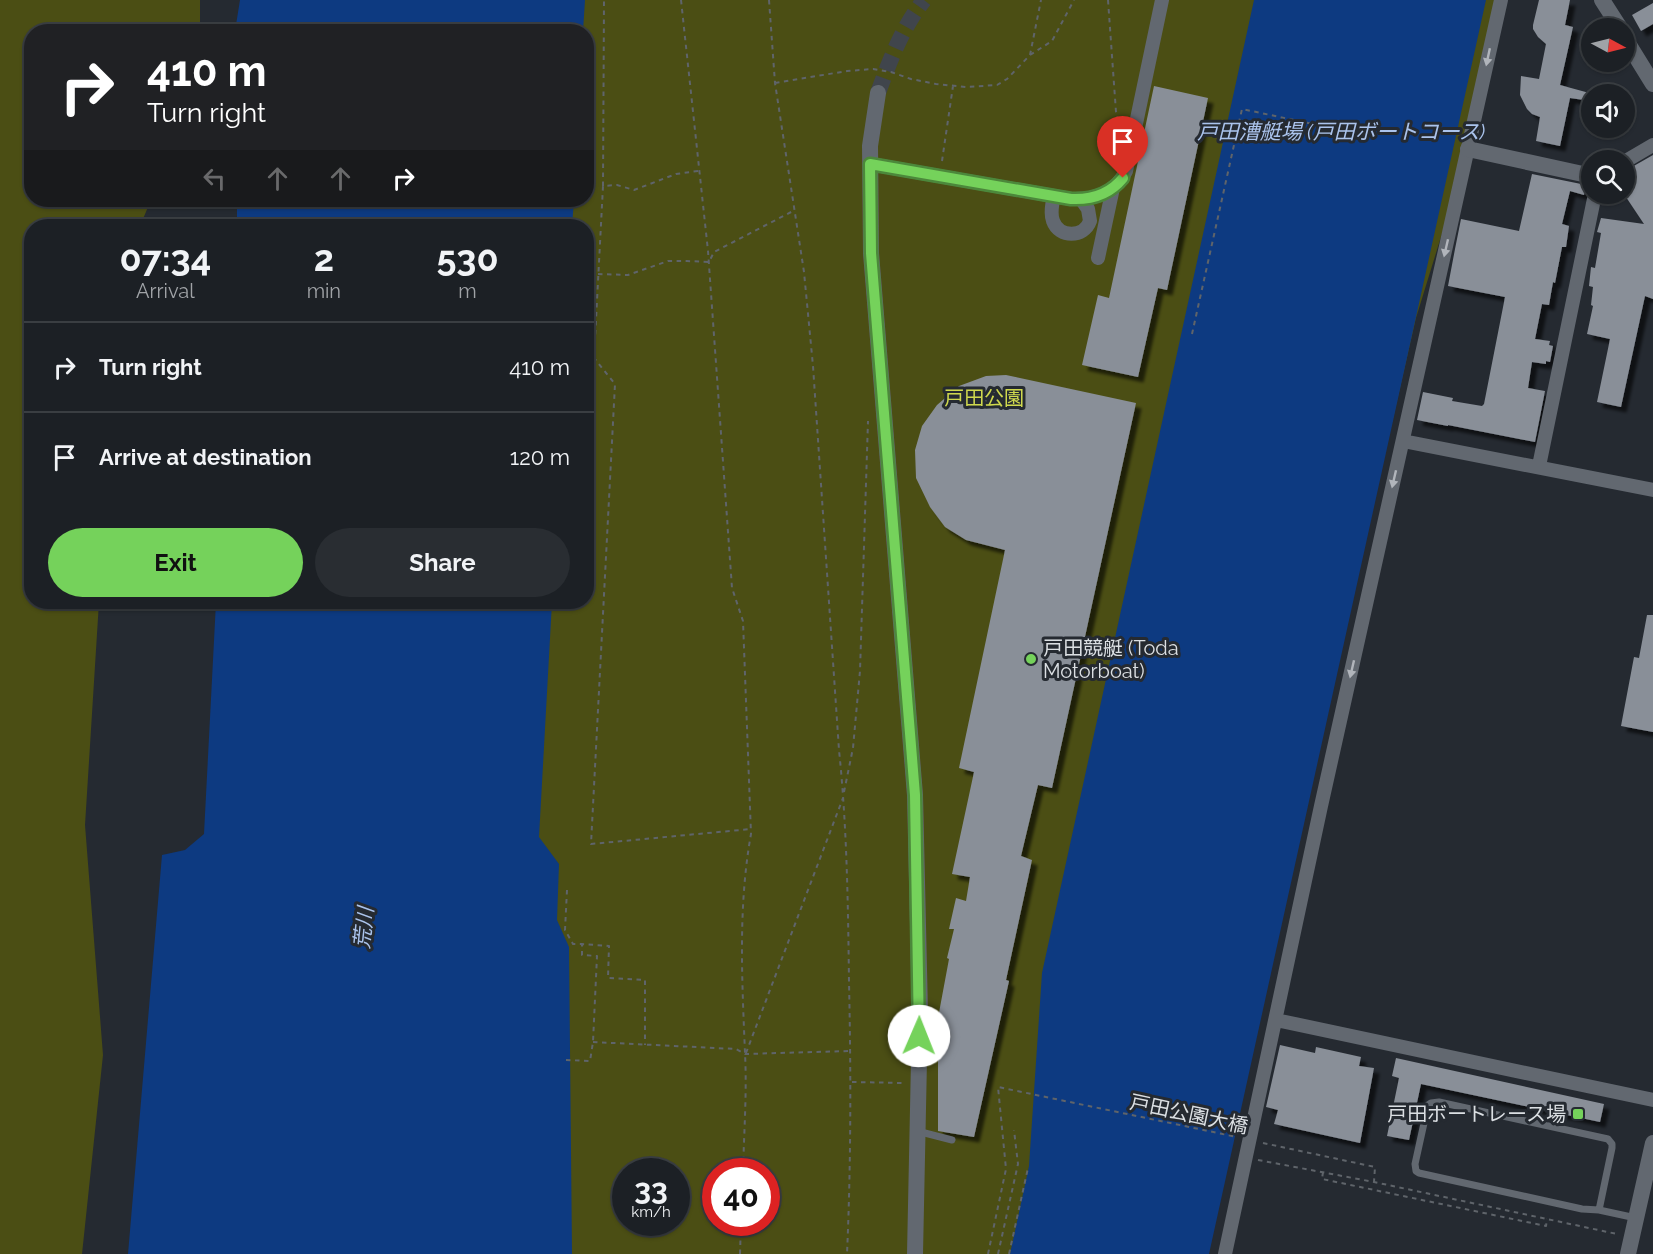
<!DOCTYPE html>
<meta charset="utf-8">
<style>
body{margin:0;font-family:Raleway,"Noto Sans JP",sans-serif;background:#292d32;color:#f1f3f6;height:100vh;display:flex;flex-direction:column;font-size:22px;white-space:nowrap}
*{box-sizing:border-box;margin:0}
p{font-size:20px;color:#a0a3a7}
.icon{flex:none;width:33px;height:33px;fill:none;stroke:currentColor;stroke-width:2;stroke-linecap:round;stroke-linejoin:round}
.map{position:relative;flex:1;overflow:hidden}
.drawer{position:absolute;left:24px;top:219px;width:570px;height:390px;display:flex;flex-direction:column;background:#1c2025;border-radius:24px;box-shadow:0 2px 4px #0004,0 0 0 2px #3a3e42}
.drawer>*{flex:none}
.guide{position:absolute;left:24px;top:24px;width:570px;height:183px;border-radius:24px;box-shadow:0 2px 4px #0004,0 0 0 2px #3a3e42;background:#202124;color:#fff;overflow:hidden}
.needle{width:39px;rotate:97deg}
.fabs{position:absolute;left:1581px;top:18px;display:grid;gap:12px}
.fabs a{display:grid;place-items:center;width:54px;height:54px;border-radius:50%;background:#1c2025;box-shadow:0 2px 4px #0004,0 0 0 2px #3a3e42;font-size:30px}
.speed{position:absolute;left:612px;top:1158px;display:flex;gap:12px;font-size:30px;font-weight:700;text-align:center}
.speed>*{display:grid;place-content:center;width:78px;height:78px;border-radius:50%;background:#1c2025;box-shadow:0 2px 4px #0004,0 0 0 2px #3a3e42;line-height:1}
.speed small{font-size:15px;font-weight:400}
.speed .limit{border:9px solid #d22;background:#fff;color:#111}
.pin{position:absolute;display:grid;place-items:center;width:51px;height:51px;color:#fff;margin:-62px -26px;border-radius:50% 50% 50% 0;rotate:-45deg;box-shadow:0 0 6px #0007}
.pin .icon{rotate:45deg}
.me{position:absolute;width:66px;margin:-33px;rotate:1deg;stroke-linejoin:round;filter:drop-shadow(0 0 4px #0008)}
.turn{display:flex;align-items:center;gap:21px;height:126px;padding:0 24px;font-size:27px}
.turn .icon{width:78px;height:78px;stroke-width:2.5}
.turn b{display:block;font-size:42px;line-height:51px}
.lanes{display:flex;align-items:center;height:57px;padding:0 24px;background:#0003;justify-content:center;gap:30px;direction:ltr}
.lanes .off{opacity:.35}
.eta{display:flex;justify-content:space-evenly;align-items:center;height:102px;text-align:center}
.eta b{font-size:36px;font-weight:700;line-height:42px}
.primary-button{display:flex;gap:12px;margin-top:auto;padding:12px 24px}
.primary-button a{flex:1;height:69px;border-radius:36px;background:#75d25b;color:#111;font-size:24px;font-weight:700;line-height:69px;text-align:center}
.primary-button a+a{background:#292d32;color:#f1f3f6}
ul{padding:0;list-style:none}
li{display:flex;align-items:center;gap:18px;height:90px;padding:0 24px;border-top:2px solid #3a3e42}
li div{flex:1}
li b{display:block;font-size:22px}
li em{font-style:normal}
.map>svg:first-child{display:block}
</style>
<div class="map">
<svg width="1653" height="1254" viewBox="0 0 1653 1254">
<defs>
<filter id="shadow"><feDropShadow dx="5.5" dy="5.5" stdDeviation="1.5" flood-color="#0009"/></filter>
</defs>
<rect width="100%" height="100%" fill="#252a31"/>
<!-- green -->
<path fill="#4b4e14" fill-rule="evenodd" d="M0,0H200V31L32,32V200H151L140,226H32V602H99L85,825L103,1055L82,1254H0Z
M462,0H1501L1468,149L1416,318L1202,1254H347L407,602H586V226H441L444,200H586V32L459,31ZM626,1172H676V1222H626ZM716,1172H766V1222H716Z"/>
<!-- water -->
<path fill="#0d3a81" d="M240,0H585L583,31H235Z
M1254,0H1486L1209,1254H1010L1029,1166L1042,973Z
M237,200H574L572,226H237Z
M216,602H552L539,837L559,864L557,920L569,947L572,1254H128L162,855L185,850L204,834Z"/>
<!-- building -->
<path fill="#898f98" filter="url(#shadow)" d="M1539,0H1570L1565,25L1573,27L1560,85L1593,94L1591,101L1570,98L1560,146L1536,141L1540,117L1532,114L1527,109L1520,95L1521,76L1539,79L1546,44L1538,37L1533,29V25Z
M1653,3V24L1641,31L1632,15Z
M1154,86L1208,98L1167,290L1158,288L1138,377L1082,365L1098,295L1109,298Z
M1653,155V299L1645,296L1621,407L1597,402L1610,339L1587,334L1593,306L1591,305L1593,287L1589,286L1591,267L1595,268L1601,233L1597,232L1601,218L1644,224L1624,194V182L1629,179L1625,171Z
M1532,174L1586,185L1584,195L1570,191L1562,224L1569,226L1566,247H1562L1555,283L1553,282L1549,305L1542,304L1535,339L1550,341L1549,345L1553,346L1550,362L1546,361V364L1532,362L1528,388L1545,391L1535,442L1448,425V426L1417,420L1423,392L1453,398L1452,401L1482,406L1484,404L1505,297L1448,286L1455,249L1461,219L1519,231Z
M1006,375L1136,403L1052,788L1038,785L1021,856L1032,860L1006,980L1009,981L974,1137L938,1131V1018L949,959L947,958L954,929H949L956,898L966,901L970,877L952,874L974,772L959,768L1005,550L966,540L945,527L930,507L916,478L915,450L922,426L937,405L959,386L986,376Z
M1647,615H1653V732L1621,726L1634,657L1639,658Z
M1280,1045L1315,1053L1316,1047L1361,1057L1359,1066L1374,1068L1360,1143L1274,1124L1278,1110L1266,1107Z
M1396,1058L1604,1104L1600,1122L1421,1084L1409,1140L1387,1136L1399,1078L1392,1076Z"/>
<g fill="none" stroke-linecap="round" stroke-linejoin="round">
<!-- tertiary-tunnel -->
<path stroke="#40454c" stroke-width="16" stroke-dasharray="16 8" stroke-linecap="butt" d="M878,93C890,60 902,28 924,0"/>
<!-- path -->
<path stroke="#5f646a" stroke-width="2" stroke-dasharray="4.5 4.5" stroke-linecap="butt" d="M681,0L708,251L732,588L743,621L751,834C738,906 742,980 745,1053C747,1092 744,1132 743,1172
M769,0L775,83L804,272L813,366L839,750C847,827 848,904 849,982C851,1072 851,1163 847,1254
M1108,0L1116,112L1118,123L1121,127
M1030,55L1052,41L1074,0
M775,83L847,71L873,69L891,72L911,79L936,84L966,87L997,85L1007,79L1030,55L1041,0
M942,161L953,86
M698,171L676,174L634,190L617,185L603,186L594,358L615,384L591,844L751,829
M603,186L604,0
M598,274L628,275L668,261H687L709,262L714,252L795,210
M1192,334L1242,109L1327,127
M844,792L853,748L860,671L868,421
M567,890L565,930L573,944H582
M593,1042L736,1049L745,1054L850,1051
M746,1053L843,798
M566,1060L590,1061L593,1042L597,956L582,955V944L609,946L608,978L645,980V1045
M852,1082L903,1083
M1263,1143L1375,1167L1374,1182
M1258,1160L1374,1182L1617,1234
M1323,1172L1322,1179L1546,1226L1547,1219
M740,1254L741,1222
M988,1254L1006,1169L998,1087L1237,1137
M998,1254L1018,1164L1014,1130
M1009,1254L1028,1168"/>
<!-- service -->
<path stroke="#626870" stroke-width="7" d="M917,1131L952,1140
M1599,1210L1612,1148V1144L1608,1139L1439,1102L1431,1103L1428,1105L1415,1164L1416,1171L1419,1173L1582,1209L1599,1210L1636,1218"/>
<!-- minor -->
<path stroke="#626870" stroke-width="14" d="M1624,162L1653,145
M870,164L1071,199C1093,200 1116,193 1126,171L1162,0
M1054,196C1052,204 1050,213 1053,221C1059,238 1084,238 1090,221L1088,209L1081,199
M1098,258L1113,188
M1403,441L1653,490
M1539,466L1595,194
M1276,1020L1653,1100
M1225,1254L1321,806L1501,0"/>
<!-- tertiary -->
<path stroke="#626870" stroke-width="16" d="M1602,0L1620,28
M1624,37L1653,84
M878,93L870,146L871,253L915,795L920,1012L915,1254
M1468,149L1592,176
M1628,1254L1653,1143"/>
</g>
<!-- one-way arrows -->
<defs><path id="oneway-solid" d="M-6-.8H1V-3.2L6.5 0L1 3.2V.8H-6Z" transform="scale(1.5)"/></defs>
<g fill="#b1b5bb">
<use href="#oneway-solid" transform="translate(1488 57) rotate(102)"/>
<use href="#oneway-solid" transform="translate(1446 248) rotate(103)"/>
<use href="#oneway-solid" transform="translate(1394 479) rotate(103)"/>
<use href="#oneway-solid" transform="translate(1352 669) rotate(103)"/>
</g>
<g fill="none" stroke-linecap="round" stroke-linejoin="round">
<defs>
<path id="route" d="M919,1036L915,795L871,253L870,164L1071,199C1091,200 1110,194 1123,178"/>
</defs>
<!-- route casing -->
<use href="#route" stroke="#4c883b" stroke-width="15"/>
<!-- route -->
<use href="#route" stroke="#75d25b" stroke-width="10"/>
</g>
<!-- markers -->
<g fill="#75d25b" stroke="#252a31" stroke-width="2">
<circle cx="1031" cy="659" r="6"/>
<rect x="1572" y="1108" width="12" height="12" rx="3"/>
</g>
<g text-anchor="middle" stroke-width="6" stroke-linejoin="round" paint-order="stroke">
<!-- park labels -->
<g font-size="20" fill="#cfd84e" stroke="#252a31">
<text x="984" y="405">戸田公園</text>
</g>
<!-- poi labels -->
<g font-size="20" fill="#dbdfe3" stroke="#252a31" text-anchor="start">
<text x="1043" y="655">戸田競艇 (Toda<tspan x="1043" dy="23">Motorboat)</tspan></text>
<text x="1566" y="1121" text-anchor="end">戸田ボートレース場</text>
</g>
<!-- street labels -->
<g font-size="20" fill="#dbdfe3" stroke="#252a31">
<text transform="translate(1189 1114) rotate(12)" y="7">戸田公園大橋</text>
</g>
<!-- water labels -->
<g font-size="21" font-style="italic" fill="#aac3ec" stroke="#252a31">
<text x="1341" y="139">戸田漕艇場 (戸田ボートコース)</text>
<text transform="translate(364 928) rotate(-84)" y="7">荒川</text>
</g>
</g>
</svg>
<div class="fabs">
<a><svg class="needle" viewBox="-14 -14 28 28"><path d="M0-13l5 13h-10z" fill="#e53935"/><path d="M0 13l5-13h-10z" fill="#a0a3a7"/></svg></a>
<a><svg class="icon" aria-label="sound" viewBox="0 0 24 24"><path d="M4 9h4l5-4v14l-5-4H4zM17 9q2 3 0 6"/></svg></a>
<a><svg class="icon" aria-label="search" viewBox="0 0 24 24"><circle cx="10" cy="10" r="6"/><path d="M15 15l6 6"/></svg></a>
</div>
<div class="speed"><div>33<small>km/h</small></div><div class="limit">40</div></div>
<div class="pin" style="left:1123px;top:178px;background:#d93025"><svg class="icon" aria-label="arrive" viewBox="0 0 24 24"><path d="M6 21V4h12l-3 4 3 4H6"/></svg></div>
<svg class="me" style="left:919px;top:1036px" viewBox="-20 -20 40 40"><circle r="19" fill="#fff"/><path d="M0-13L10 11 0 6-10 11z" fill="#75d25b"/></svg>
<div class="guide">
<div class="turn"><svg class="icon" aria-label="right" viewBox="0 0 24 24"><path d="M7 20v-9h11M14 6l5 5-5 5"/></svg><div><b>410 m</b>Turn right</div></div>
<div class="lanes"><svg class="icon off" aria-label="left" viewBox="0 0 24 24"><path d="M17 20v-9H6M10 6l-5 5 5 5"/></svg><svg class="icon off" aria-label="ahead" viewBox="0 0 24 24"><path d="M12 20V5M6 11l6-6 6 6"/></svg><svg class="icon off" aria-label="ahead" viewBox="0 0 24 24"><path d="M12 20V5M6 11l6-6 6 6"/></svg><svg class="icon" aria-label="right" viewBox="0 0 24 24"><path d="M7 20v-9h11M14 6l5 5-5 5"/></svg></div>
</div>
<section class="drawer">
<div class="eta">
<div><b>07:34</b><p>Arrival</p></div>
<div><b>2</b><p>min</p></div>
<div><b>530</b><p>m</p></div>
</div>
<ul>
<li><svg class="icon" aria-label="right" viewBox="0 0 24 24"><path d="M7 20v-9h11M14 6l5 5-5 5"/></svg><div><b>Turn right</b></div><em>410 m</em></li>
<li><svg class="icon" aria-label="arrive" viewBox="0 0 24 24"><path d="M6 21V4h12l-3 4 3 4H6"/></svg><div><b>Arrive at destination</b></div><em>120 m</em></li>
</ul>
<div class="primary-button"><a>Exit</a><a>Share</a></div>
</section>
</div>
